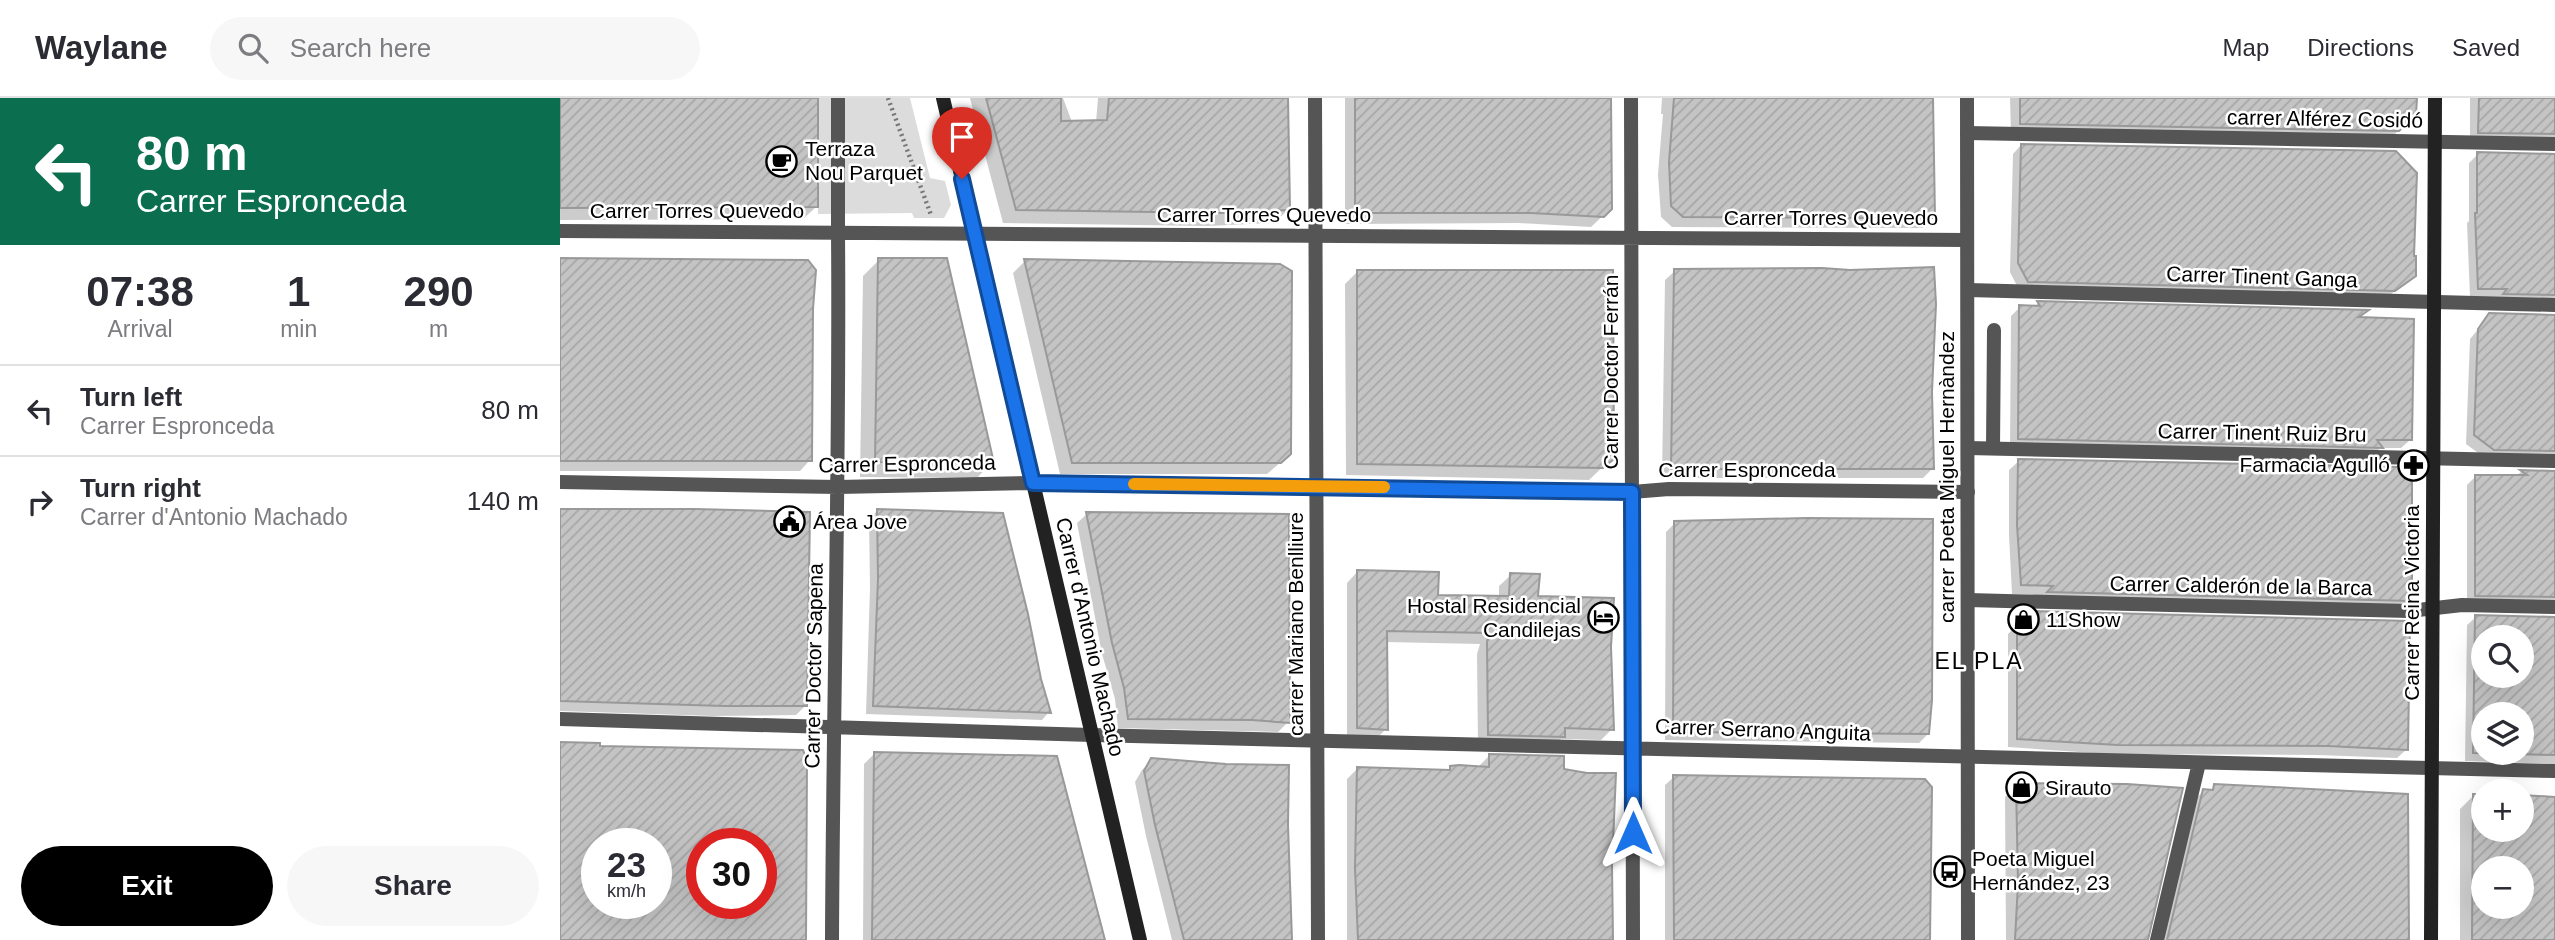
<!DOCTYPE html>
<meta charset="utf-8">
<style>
body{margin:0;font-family:Helvetica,sans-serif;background:#f7f7f7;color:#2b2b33;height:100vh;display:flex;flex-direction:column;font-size:26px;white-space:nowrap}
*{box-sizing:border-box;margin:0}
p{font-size:23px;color:#7c7c81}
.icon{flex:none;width:38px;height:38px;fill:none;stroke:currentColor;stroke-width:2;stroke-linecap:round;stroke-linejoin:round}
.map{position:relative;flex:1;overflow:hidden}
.sheet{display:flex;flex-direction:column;background:#fff;width:560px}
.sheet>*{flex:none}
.guide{background:#0b6e4f;color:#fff;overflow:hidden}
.fabs{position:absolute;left:1911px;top:527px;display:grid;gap:14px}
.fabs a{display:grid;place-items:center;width:63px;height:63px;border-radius:50%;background:#fff;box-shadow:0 7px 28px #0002;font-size:35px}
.speed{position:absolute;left:21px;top:730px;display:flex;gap:14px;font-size:35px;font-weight:700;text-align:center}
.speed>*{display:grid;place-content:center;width:91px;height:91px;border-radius:50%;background:#fff;box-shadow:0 7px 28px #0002;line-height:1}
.speed small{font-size:18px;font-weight:400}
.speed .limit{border:10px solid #d22;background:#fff;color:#111}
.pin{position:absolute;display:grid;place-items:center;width:60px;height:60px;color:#fff;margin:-72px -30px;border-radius:50% 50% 50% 0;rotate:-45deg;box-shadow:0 0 7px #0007}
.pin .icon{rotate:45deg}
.me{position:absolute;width:77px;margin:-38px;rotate:0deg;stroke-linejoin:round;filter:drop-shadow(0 0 5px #0008)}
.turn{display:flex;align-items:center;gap:24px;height:147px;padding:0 21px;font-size:32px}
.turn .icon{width:91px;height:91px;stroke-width:2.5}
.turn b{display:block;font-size:49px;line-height:60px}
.eta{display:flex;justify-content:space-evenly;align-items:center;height:119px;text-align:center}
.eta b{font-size:42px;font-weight:600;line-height:49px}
.button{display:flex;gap:14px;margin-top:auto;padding:14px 21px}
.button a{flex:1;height:80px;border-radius:42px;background:#000;color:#fff;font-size:28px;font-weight:600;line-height:80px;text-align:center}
.button a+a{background:#f7f7f7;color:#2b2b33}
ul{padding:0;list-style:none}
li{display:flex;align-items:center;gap:21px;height:91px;padding:0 21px;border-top:2px solid #e1e1e2}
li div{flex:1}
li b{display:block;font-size:26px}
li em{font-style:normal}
header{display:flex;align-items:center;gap:42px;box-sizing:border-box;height:98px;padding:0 35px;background:#fff;border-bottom:2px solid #e1e1e2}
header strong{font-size:33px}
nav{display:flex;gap:38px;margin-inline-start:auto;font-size:24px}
.search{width:490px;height:63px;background:#f7f7f7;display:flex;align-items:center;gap:18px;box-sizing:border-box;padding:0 24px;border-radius:38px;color:#7c7c81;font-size:26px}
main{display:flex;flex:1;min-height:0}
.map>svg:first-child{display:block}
</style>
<header>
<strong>Waylane</strong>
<div class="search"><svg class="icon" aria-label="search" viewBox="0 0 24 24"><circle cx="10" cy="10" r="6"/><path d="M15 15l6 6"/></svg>Search here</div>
<nav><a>Map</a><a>Directions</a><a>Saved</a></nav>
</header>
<main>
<section class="sheet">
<div class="guide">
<div class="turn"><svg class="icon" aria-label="left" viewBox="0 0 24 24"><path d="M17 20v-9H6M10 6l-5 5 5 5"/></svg><div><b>80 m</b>Carrer Espronceda</div></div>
</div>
<div class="eta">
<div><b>07:38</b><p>Arrival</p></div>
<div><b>1</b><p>min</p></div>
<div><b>290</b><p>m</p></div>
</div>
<ul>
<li><svg class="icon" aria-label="left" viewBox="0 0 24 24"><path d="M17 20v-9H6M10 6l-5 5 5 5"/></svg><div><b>Turn left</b><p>Carrer Espronceda</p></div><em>80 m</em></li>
<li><svg class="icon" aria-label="right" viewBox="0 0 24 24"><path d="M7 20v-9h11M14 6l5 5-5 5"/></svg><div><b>Turn right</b><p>Carrer d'Antonio Machado</p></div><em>140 m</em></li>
</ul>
<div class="button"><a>Exit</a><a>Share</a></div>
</section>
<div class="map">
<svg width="1995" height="842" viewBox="0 0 1995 842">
<defs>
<pattern id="building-hatch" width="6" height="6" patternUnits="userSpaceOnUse" patternTransform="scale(1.75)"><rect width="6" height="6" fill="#c4c4c4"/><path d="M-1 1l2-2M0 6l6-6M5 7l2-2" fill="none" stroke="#a7a7a7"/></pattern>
</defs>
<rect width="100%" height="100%" fill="#fff"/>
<!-- green -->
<path fill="#dcdcdc" d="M258,0H350L370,80L385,83L391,107L384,120H354L352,115L258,116Z"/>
<!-- shadow -->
<path fill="#0003" fill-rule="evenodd" d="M0,0H256V109L243,121L0,122Z
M410,0H503L512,24H536L538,0H726L728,112L714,125L647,128L443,125Z
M785,0H1049L1050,111L1031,129L959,125L785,126Z
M1102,0H1373V119L1363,130L1112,129L1101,119L1098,76L1103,16H1101Z
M1450,0H1855V16L1828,43L1451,36Z
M1910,0H1995V52L1910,43Z
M1461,47L1852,159L1854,178L1825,201L1459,192L1450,174L1453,56Z
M1918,56L1995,57V211L1910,199L1907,125L1909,123V65Z
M319,162L432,364L417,380L300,379L303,178Z
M0,163L251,210L250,362L240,373H0Z
M465,163L730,356L707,376H500L453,175Z
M1115,173L1370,294L1373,370L1363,380H1102L1105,182Z
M797,174L1052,360L1029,382L786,377L785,186Z
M1478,205L1804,214L1797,221L1850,342L1841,350H1820L1813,358L1450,350L1451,218L1460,209L1474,210Z
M1930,217L1995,218V367L1925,360L1906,346L1910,241Z
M1459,363L1850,502L1840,512L1452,496L1449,437V372Z
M1961,374H1995V513L1907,506V387L1916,378L1955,379Z
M317,413L479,581L489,614L482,622L306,616L310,490L309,421Z
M0,414L246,607L236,617L153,618L0,613Z
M527,416L728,624L718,634L558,630L555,601L542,556L517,425Z
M1115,425L1368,636L1359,645L1105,642L1106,434Z
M798,473L876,499L939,500V488L951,477L977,500L1050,549L1052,631L1041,642L1001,641L992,649L918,648L917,556L920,546L825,544L826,631L815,642L787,640V485Z
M1469,515L1847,651L1837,660L1758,657L1548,656L1448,649V536Z
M1916,519L1995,520V666L1905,663L1907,527ZM1923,539H1962V578H1923ZM1923,616H1962V654H1923Z
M314,656L541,842H303L304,666Z
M929,658L1002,673L1051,842H787V681L797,671L887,674L891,670L919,668Z
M592,662L726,727L730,842H612L586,738L575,684L582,672Z
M1114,679L1369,842H1105V687Z
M1457,687L1586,842H1446L1445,699Z
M1655,688L1846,842H1599L1632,705L1643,693H1649Z
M1914,697L1923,698V732H1962V699H1995V842H1900V711ZM1923,770H1962V808H1923Z"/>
<!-- building -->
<path fill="url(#building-hatch)" stroke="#999" stroke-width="2" fill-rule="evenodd" d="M0,0H258V109L0,110Z
M426,0H501V23L547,22L549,0H728L730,112L661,115L456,112Z
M795,0H1051L1052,111L1044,119L971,115H795Z
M1114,0H1373L1375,120L1123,119L1111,108L1109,64Z
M1460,0H1857L1856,17L1839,33L1460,26Z
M1919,0H1995V36L1918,35Z
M1461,46L1836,53L1857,75L1854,158H1856V178L1835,193L1468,184L1458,165Z
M1917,54L1995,56V197L1943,196L1947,191H1918L1915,115H1917Z
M0,160L248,162L256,172L253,211L252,363H0Z
M318,160H387L434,365L315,364Z
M464,161L720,166L732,173L731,356L721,365H512Z
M1374,169L1376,206L1372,294L1374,371H1111L1114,171L1262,170L1290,172Z
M797,172H1053L1054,361L1043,370L797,366Z
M1477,203L1809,212L1799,219L1854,221L1852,342H1817L1823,350L1458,341L1459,207L1480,208Z
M1929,215L1995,217V353L1934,352L1914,337L1918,231Z
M1458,361L1840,369L1852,384V503L1487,494L1493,488L1461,487L1457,427Z
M1960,372L1995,373V499L1915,498V377H1967Z
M0,411H135L250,414L247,608H164L0,603Z
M317,411L443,415L468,516L481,581L491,615L313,608L318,481Z
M526,414L729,416L730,625L692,622L568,621L564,590L552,545Z
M1246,420L1373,421L1372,602L1369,636L1113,634L1114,423Z
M797,472L879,474L878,497L949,498L950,475L980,476L978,498L1054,500L1051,549L1054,632L1005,630V639L928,637L927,544L929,535L827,533L828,632L797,630Z
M1469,513L1850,523L1848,652L1768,648L1558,647L1457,641V525Z
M1915,517L1995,519V657L1913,655ZM1923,539H1962V578H1923ZM1923,616H1962V654H1923Z
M0,644L40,645V648L243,652L247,662L246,842H0ZM37,746H96V805H37ZM142,746H201V805H142Z
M314,654L497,658L545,842H312Z
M929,656L1004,658V671L1027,675H1056L1052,768L1053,842H798L795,770L797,669L890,672V668L899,667L929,669Z
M591,660L666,666L729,667L728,727L732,842H624L595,727L584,673Z
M1113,677L1365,681L1372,689L1370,842H1114Z
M1456,685L1567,686L1623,690L1588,842H1455L1458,785Z
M1654,686L1848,696L1849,842H1607L1643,691L1653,692Z
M1913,696H1923V732H1962V697L1995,699V842H1912ZM1923,770H1962V808H1923Z"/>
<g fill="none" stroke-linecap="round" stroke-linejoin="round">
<!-- path -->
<path stroke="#777" stroke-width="4.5" stroke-dasharray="2 3.5" stroke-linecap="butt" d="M328,0L371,117"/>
<!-- service -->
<path stroke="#555" stroke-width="14" d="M1433,350L1434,232"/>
<!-- pedestrian -->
<path stroke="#555" stroke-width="14" d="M278,0V135"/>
<!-- minor -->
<path stroke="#555" stroke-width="14" d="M1071,0L1073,842
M1407,35L1995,46
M0,133L1407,142
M1408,192L1995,207
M1408,350L1995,363
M0,384L278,389L473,385L1072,394L1109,391L1408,394
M1408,502L1849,513L1902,507L1995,509
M0,621L532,637L1995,673
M272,842C273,606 280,371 278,135
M1597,842L1639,665"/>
<!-- tertiary -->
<path stroke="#555" stroke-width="14" d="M755,0L758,842
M1407,0L1408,842"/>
<!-- secondary -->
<path stroke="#222" stroke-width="14" d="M383,0L580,842
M1871,842L1875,0"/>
</g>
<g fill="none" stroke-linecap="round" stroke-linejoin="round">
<defs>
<path id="route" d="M402,81L473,385L1072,394L1073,735"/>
</defs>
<!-- route casing -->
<use href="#route" stroke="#114b97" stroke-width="18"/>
<!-- route -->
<use href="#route" stroke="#1a73e8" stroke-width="12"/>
<!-- slow -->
<path stroke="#f59e0b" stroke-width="12" d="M574,386L824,389"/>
</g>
<!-- icons -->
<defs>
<symbol id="cafe-ring" viewBox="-11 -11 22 22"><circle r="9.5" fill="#fff" stroke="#000" stroke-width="1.5"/><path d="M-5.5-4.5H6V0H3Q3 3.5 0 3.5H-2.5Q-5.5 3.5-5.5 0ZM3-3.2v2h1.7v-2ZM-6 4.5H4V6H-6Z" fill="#000"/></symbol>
<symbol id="pharmacy-ring" viewBox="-11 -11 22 22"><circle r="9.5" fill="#fff" stroke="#000" stroke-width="1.5"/><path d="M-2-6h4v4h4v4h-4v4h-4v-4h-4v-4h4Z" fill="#000"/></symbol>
<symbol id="civic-ring" viewBox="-11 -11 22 22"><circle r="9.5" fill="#fff" stroke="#000" stroke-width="1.5"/><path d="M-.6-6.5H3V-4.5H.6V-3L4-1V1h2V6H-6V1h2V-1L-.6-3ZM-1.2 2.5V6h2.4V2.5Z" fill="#000"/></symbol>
<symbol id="hotel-ring" viewBox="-11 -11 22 22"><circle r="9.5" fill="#fff" stroke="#000" stroke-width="1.5"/><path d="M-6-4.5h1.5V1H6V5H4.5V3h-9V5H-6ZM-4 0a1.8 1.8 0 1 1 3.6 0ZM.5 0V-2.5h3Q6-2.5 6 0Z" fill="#000"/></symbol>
<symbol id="shop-ring" viewBox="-11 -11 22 22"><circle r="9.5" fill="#fff" stroke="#000" stroke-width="1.5"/><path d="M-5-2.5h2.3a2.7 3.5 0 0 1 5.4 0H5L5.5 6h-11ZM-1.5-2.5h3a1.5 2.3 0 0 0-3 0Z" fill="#000"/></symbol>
<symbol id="bus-ring" viewBox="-11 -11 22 22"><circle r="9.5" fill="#fff" stroke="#000" stroke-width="1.5"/><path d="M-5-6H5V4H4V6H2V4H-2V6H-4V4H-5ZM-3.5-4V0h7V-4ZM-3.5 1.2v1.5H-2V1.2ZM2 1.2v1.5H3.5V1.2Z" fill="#000"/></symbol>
</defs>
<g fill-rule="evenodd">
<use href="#cafe-ring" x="204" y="46" width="35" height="35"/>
<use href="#pharmacy-ring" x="1836" y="350" width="35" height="35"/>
<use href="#civic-ring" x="212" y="406" width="35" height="35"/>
<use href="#hotel-ring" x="1026" y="502" width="35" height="35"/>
<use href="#shop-ring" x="1446" y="504" width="35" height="35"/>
<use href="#shop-ring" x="1444" y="672" width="35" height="35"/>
<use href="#bus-ring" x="1372" y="756" width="35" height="35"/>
</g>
<g text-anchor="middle" stroke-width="5" stroke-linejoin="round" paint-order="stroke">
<!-- street labels -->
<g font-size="21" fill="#000" stroke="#fff">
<text transform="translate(1765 21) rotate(1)" y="7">carrer Alférez Cosidó</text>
<text x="137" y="120">Carrer Torres Quevedo</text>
<text x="704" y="124">Carrer Torres Quevedo</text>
<text x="1271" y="127">Carrer Torres Quevedo</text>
<text transform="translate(1702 179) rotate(2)" y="7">Carrer Tinent Ganga</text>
<text transform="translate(1051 274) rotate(-90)" y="7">Carrer Doctor Ferrán</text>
<text transform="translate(1702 335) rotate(1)" y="7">Carrer Tinent Ruiz Bru</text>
<text transform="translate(347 366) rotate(-1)" y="7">Carrer Espronceda</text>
<text x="1187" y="379">Carrer Espronceda</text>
<text transform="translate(1387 379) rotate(-90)" y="7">carrer Poeta Miguel Hernàndez</text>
<text transform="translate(1681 488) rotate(1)" y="7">Carrer Calderón de la Barca</text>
<text transform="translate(1852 505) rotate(-90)" y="7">Carrer Reina Victoria</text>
<text transform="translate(736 526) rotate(-90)" y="7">carrer Mariano Benlliure</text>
<text transform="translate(530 539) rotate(77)" y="7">Carrer d'Antonio Machado</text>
<text transform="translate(254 568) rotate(-89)" y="7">Carrer Doctor Sapena</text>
<text transform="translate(1203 632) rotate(2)" y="7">Carrer Serrano Anguita</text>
</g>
<!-- poi labels -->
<g font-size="21" fill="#000" stroke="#fff" text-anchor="start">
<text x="245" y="58">Terraza<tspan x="245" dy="24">Nou Parquet</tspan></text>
<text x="1830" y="374" text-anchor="end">Farmacia Agulló</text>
<text x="253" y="431">Área Jove</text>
<text x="1021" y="515" text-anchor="end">Hostal Residencial<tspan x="1021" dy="24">Candilejas</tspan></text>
<text x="1486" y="529">11Show</text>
<text x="1485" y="697">Sirauto</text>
<text x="1412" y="768">Poeta Miguel<tspan x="1412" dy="24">Hernández, 23</tspan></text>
</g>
<!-- neighbourhood labels -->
<g font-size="23" letter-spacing="2" fill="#000" stroke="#fff">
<text x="1419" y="571">EL PLA</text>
</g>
</g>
</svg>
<div class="fabs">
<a><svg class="icon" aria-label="search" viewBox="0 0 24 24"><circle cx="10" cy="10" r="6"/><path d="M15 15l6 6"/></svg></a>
<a><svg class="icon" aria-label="layers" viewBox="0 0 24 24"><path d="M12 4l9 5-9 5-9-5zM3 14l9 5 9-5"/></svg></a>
<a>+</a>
<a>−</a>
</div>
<div class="speed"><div>23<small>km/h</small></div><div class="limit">30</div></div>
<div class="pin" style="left:402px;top:81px;background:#d93025"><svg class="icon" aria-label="arrive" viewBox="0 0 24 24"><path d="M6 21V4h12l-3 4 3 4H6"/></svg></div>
<svg class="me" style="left:1073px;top:735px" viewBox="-20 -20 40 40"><path d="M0-17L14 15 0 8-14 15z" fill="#1a73e8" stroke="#fff" stroke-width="4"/></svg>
</div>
</main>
